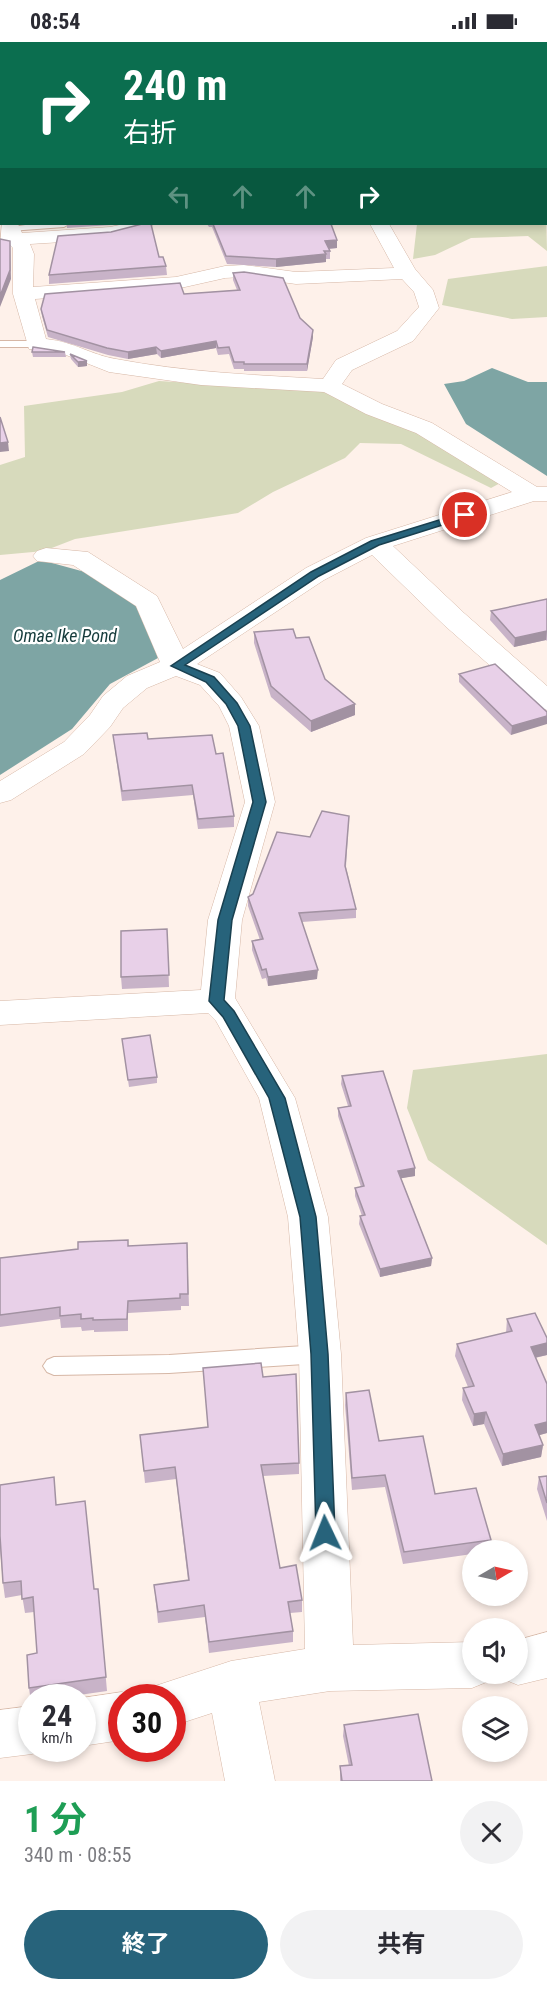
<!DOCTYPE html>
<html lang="ja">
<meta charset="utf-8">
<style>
body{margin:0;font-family:"Roboto Condensed","Noto Sans JP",sans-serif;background:#f2f2f3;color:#2b2b33;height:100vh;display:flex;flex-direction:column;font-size:22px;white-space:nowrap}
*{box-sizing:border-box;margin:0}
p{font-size:20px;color:#7c7c81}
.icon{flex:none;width:33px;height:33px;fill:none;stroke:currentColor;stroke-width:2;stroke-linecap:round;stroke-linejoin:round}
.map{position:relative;height:1739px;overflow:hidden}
.drawer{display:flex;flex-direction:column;background:#fff;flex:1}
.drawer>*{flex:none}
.hud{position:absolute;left:0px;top:0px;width:548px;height:183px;box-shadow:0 3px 9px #0003;background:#0b6e4f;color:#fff;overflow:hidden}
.needle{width:39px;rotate:81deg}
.tools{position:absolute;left:462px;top:1498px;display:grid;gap:12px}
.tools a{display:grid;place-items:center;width:66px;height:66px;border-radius:50%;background:#fff;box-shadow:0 3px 9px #0003;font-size:30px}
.speed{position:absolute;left:18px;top:1642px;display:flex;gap:12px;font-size:30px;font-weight:700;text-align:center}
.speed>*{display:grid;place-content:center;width:78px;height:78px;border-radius:50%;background:#fff;box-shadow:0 3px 9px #0003;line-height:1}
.speed small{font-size:15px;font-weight:400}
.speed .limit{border:9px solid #d22;background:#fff;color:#111}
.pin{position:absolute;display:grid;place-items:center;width:51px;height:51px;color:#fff;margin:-26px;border:3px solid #fff;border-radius:50%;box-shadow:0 2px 6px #0007}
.me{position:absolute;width:66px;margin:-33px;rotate:358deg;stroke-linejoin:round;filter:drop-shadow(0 0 4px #0008)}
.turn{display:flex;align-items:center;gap:21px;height:126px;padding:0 24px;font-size:27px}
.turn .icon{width:78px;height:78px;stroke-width:2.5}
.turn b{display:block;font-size:42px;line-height:51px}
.lanes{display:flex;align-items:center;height:57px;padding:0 24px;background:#0003;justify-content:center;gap:30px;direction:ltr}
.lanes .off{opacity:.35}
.round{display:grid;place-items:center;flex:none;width:63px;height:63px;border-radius:32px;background:#f2f2f3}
.headline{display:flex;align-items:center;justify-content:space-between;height:102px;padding:0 24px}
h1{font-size:36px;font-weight:700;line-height:45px;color:#1e9e55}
.cta{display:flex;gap:12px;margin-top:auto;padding:12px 24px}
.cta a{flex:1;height:69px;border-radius:36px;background:#27637b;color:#fff;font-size:24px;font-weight:700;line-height:69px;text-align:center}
.cta a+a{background:#f2f2f3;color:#2b2b33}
.status{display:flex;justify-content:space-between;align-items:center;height:42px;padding:0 30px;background:#fff;direction:ltr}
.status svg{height:16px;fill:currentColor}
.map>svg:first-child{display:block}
</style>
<div class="status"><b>08:54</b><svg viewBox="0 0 49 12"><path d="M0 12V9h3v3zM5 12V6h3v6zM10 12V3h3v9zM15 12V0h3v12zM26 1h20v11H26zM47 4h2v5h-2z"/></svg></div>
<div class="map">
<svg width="547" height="1739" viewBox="0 0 547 1739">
<rect width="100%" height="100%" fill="#fef1ea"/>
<!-- green -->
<path fill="#d7dabc" d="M546,165L547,209L528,194L471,196L435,213L413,217L417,182H546Z
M547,224V275L512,277L442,263L448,237Z
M159,339L320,349L436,386L515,433L491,446L401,402L360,401L345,416L273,450L238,471L75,497L44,509L0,513V423L25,415L24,364L122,350Z
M547,1012V1203L428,1118L407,1066L413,1028Z"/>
<!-- water -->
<path fill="#7ea5a4" d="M492,326L528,340H547V434L466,382L444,342L464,339Z
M41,518L85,530L138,565L158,616L110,642L72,687L0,733V538Z"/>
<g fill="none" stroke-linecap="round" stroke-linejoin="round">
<defs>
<path id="service" d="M32,182H69L64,185L10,189L5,186Z
M0,299H37L42,302L37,305H0Z
M320,1303L327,1306L330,1312L327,1318L320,1321L169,1331L54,1333L47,1330L43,1324L47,1318L54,1315L169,1313Z"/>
<path id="minor" d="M41,0H57L41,2Z
M546,117H547V127H546Z
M2,179V182H18L22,191L110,185L124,182H153L150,186L111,197L30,202L34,212L33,245L176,235L225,224L244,223L296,230L394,226L370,182H389L415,227L433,248L439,266L413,299L352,328L342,342L382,362L432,381L537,445H547V459H534L393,504L464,571L547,644V668L537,665L444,583L372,513L324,538L197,622L220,631L241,655L259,684L275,760L242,878L235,956L295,1056L328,1175L341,1312L353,1603L472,1600V1632H492L489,1639L472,1646L330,1649L259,1660L275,1739H225L212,1671L172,1684V1656H150L155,1644L231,1619L305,1607L299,1312L288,1175L259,1056L216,979L208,971L0,983V959L201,948L208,878L245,760L229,684L219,664L200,643L176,634L147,646L123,666L110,685L84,712L11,758L0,761V739L64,700L90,673L103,654L127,634L160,620L136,564L73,523L37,519L33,514L37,509L46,506L88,510L157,554L183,607L306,526L366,496L512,450L416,391L366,372L324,350L201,343L109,330L61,311L29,307L13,252V206L10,203L0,204ZM244,235L296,242L402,237L414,250L419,265L397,289L336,318L323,337C254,333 184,330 116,317C91,313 75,300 46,297L35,257L176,247L225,236Z
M547,1590V1636L518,1643L501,1636L499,1632H518V1598Z
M122,1650L136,1656H122V1698L82,1704V1656Z
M32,1664V1707H44L32,1712L0,1716V1668Z"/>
</defs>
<!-- service casing -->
<use href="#service" stroke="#d6b7a6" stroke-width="2"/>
<!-- minor casing -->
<use href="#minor" stroke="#d6b7a6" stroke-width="1"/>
<!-- service -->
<use href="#service" fill="#fff" fill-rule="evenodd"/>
<!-- minor -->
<use href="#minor" fill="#fff" fill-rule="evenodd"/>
</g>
<!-- wall -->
<path fill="#c8b3c8" d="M59,0H117L116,2H59Z
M67,182H125L67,186Z
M207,182H331L337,206L329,207L330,209V217H326V220L276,225L227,222L212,185H209Z
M111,190L159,215L166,224L167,233L49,242V233Z
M233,231L300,276L313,295L307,329H244V327H234L229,312L218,313L216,306L161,316L157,312L128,317L108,313L48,295L42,274L41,267L184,252L237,248L233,238Z
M32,310H65L66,315H33Z
M70,312L87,324L78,325L71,317Z
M547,557V599L546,598L514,605L490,578L491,569Z
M254,590L296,596L325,637L355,662V673L311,690L271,655L254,601Z
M459,632L547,670L511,693L459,640Z
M113,693L148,697L216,712L234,774V785L198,787L193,753L122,759Z
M349,774L346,825L356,867V876L302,880L317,937L268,944L266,936L262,937L252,908V899L260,898L248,864V855L253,852L310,795Z
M167,887L169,945L122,947L121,935Z
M122,997L157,1035V1041L129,1045Z
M342,1034L415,1126V1134L401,1136L432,1216L431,1224L380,1235L359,1182L360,1174H362L355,1154V1146L361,1145L338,1074V1066L348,1064L341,1042Z
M187,1201L189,1264H181V1268L128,1271V1289L94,1290V1288L82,1289L81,1285L61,1286L60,1277L0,1285V1216L128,1204Z
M507,1277L547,1296V1313L535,1316L547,1342V1391L539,1393L543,1403L541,1415L502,1424L484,1382L473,1384L462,1358L463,1346L468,1345L455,1314L457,1302L506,1291Z
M203,1326L263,1335L299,1421V1432L263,1434L280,1526L302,1558V1570L290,1571L293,1589V1600L209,1611L205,1575L158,1581L154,1543L188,1538L176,1437L145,1441L140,1393L208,1385Z
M346,1351L379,1399L435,1452L491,1498L489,1509H472V1512L403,1522L385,1445L352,1448L345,1363Z
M547,1434V1479L537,1447L539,1435Z
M0,1443L57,1463L94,1547H98L107,1649L58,1656H32L31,1660L29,1646L37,1611L34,1570L25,1571L22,1553L5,1556L3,1541L0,1507Z
M344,1683L432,1739H340V1724H349L343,1694Z"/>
<!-- shaded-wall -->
<path fill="#a292a2" d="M337,198V206L325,207V199Z
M10,199L11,237L0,265V254Z
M326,212V220L276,225V217Z
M313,288V295L307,329V322Z
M216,299V306L161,316V309Z
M156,305L157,312L128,317V310Z
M87,319V324L78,325V320Z
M8,400L9,409L0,410V401Z
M547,589L546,598L514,605L515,596Z
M355,662V673L311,690V679Z
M547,674V682L511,693L512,684Z
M318,928L317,937L268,944V935Z
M415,1126V1134L397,1137L398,1129Z
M432,1216L431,1224L380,1235V1227Z
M547,1301V1313L529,1317L531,1305Z
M486,1370L484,1382L473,1384L474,1372Z
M547,1380V1391L533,1395L535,1383Z
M543,1403L541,1415L502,1424L503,1412Z"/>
<!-- building -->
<path fill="#e8d0e8" stroke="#a292a2" stroke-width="1.5" d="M59,0H104V2H59Z
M0,93H2V139L0,140Z
M2,153V170H0V154Z
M142,182H151L159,215H163L166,224L49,233L58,194L111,190Z
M213,182H331L337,198L325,199L330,209H324L326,212L276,217L226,214Z
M0,197L10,199V228L0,254Z
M244,230L283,236L300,276L313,288L307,322H244V320H234L229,305L218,306L216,299L161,309L156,305L128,310L107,306L47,288L41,267L45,252L180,241L184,252L240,248L233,231Z
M33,305L65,310H32Z
M70,312L87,319L78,320Z
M0,375L8,400L0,401Z
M547,557V589L515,596L491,569Z
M293,587L296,596L309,595L325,637L355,662L311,679L271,644L254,590Z
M495,622L547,670V674L512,684L459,632Z
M147,691L148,697L212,693L216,712L223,711L234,774L198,777L192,743L122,749L113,693Z
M322,769L349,774L345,824L356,867L299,871L318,928L268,935L266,927L262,928L252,899L263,897L248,855L253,852L277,790L310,795Z
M167,887L169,933L121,935V889Z
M150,993L157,1035L128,1038L122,997Z
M383,1029L415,1126L398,1129L432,1216L380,1227L360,1174L365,1173L355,1146L364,1144L338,1066L351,1064L342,1034Z
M128,1198V1204L187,1201L188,1252H180V1256L128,1259L127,1277L93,1278V1276L81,1277V1272L60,1274V1265L0,1273V1216L78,1207V1200Z
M535,1271L547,1296V1301L531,1305L547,1342V1380L535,1383L543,1403L503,1412L486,1370L474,1372L463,1346L474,1344L457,1302L512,1289L507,1277Z
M261,1321L263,1335L296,1332L299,1421L261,1423L280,1526L296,1523L302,1558L288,1560L293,1589L209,1600L204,1563L158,1570L154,1543L189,1538L175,1425L144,1429L140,1393L208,1385L203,1326Z
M369,1348L379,1399L423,1394L435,1452L476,1446L491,1498L404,1510L385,1433L352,1436L346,1351Z
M547,1434V1461L539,1435Z
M54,1435L56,1463L85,1459L94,1547H98L106,1635L29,1646L27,1613L37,1611L33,1555L22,1557L21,1539L3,1541L0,1494V1443Z
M418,1672L432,1739H342L340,1724L352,1723L344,1683Z"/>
<!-- route -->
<path fill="#27637b" stroke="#194050" stroke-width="1.5" d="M465,470L468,471V475L379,503L319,534L185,623L214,635L237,661L250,684L266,760L232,878L224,958L234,969L285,1056L316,1175L328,1312L335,1491L332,1497L325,1500L319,1497L316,1491L311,1312L300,1175L269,1056L223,975L209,959L218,878L253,760L238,684L226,662L206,640L171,624L311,530L371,499Z"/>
<g text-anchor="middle" stroke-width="4.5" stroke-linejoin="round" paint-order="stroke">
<!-- water labels -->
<g font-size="18" font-style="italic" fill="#153b3b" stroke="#fff">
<text x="65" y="600">Omae Ike Pond</text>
</g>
</g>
</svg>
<div class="tools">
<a><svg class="needle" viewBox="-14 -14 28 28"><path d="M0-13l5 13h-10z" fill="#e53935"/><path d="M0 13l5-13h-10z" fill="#7c7c81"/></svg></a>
<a><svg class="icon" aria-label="sound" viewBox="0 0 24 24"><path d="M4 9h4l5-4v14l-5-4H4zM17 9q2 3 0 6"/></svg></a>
<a><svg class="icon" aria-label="layers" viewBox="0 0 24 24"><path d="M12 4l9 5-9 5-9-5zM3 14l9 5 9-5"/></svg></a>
</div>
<div class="speed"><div>24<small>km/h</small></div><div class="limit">30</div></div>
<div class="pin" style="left:465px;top:473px;background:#d93025"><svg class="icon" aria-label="arrive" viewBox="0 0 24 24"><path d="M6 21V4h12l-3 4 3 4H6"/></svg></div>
<svg class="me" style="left:325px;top:1491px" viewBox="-20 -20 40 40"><path d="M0-17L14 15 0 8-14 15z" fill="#27637b" stroke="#fff" stroke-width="4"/></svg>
<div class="hud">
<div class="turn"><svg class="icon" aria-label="right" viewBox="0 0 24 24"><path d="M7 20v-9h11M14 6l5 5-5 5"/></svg><div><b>240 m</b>右折</div></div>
<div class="lanes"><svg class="icon off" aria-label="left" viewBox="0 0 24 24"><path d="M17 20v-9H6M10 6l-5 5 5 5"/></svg><svg class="icon off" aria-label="ahead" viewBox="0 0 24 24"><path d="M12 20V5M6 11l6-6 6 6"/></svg><svg class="icon off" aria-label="ahead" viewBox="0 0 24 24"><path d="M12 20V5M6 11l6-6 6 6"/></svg><svg class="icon" aria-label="right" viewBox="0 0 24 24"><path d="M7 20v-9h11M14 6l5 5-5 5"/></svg></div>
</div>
</div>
<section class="drawer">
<div class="headline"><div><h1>1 分</h1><p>340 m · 08:55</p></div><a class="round"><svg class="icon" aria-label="close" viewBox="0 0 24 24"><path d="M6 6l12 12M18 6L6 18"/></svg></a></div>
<div class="cta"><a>終了</a><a>共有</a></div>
</section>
